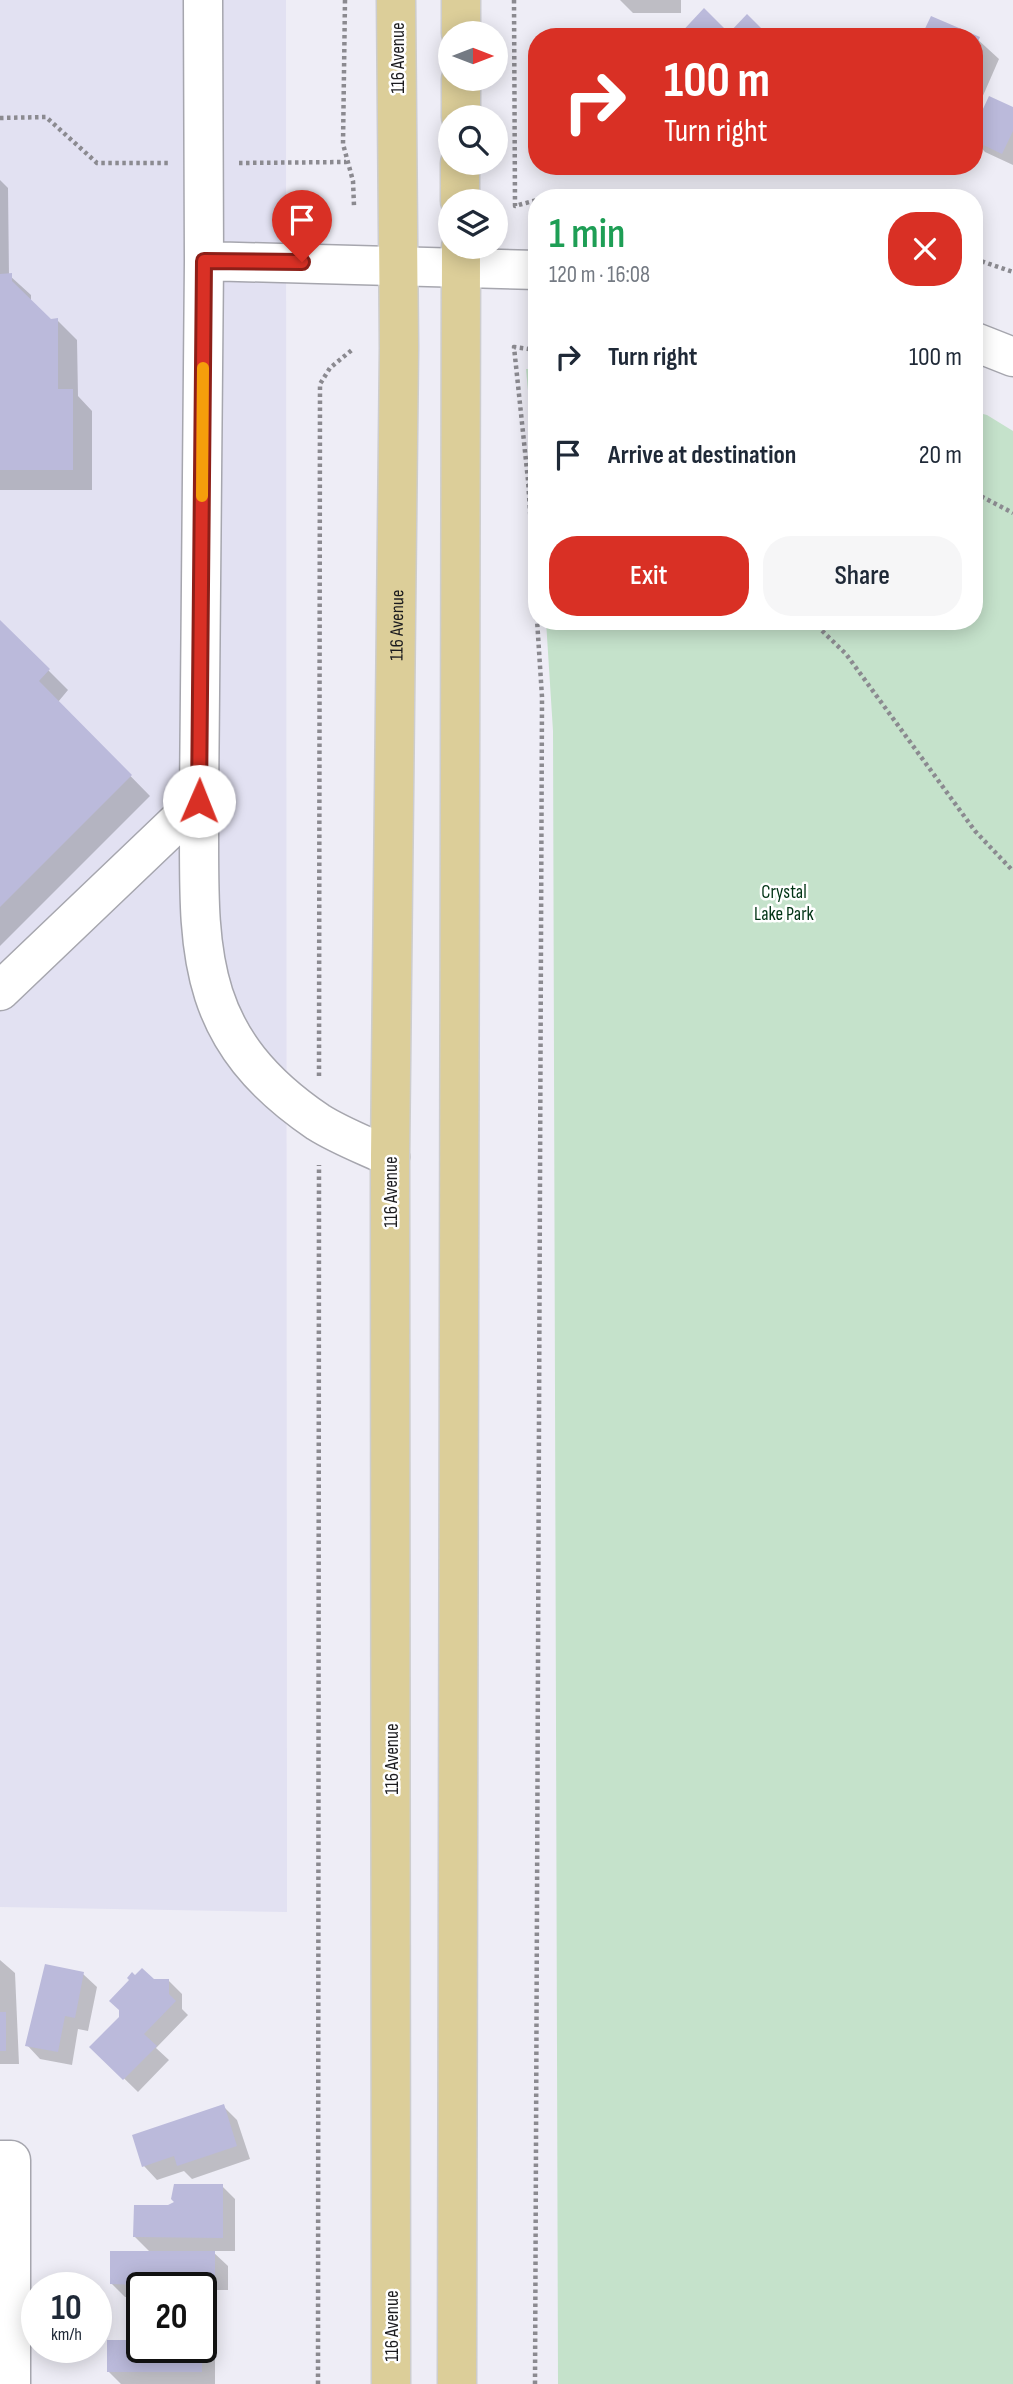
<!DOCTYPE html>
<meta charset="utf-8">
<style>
body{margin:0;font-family:"Sofia Sans Condensed",sans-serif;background:#f6f6f7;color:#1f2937;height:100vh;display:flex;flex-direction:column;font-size:26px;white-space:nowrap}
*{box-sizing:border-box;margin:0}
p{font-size:23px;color:#747a83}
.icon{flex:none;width:38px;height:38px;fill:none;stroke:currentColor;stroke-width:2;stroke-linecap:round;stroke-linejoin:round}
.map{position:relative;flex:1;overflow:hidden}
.sheet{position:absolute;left:528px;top:189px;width:455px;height:441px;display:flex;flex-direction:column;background:#fff;border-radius:28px;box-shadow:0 4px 18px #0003}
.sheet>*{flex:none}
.banner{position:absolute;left:528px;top:28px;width:455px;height:147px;border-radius:28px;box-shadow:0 4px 18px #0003;background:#d93025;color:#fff;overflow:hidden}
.needle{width:46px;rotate:90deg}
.controls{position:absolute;left:438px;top:21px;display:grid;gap:14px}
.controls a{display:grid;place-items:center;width:70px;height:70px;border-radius:50%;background:#fff;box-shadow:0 4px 18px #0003;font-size:35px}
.speed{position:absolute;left:21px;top:2272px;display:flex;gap:14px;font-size:35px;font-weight:700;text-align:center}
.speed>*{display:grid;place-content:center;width:91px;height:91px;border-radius:50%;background:#fff;box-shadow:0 4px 18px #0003;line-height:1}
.speed small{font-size:18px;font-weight:400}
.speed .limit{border:4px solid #111;border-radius:10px;background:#fff;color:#111}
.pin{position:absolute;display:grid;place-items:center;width:60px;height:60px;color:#fff;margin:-72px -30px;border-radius:50% 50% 50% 0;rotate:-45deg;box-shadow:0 0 7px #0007}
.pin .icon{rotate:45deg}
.me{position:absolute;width:77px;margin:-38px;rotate:1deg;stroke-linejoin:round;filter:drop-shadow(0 0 5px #0008)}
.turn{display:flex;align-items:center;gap:24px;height:147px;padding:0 21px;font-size:32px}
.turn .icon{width:91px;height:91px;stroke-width:2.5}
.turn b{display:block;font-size:49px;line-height:60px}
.round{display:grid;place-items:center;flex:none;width:74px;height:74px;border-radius:28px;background:#f6f6f7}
.headline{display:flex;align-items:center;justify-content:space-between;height:119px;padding:0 21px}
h1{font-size:42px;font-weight:600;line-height:52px;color:#1e9e55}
.action{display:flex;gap:14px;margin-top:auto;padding:14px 21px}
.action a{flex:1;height:80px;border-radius:28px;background:#d93025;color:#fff;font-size:28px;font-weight:600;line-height:80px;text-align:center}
.action a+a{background:#f6f6f7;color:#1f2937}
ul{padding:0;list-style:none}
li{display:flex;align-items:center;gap:21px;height:98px;padding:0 21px}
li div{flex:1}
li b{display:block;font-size:26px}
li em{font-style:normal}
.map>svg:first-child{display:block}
</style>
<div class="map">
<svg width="1013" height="2384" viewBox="0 0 1013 2384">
<rect width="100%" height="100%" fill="#eeedf6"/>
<!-- built -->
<path fill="#e2e1f2" d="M0,0H286L287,1912L0,1907Z"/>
<!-- green -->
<path fill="#c5e2cb" d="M526,369H537V489Z
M975,412L987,415L1013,431V2384H558L553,731L546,621H975Z"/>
<!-- shadow -->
<path fill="#0003" d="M620,0H681V13H633Z
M975,37L999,59L975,114Z
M990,98L1013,109V165L985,152L975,141V131Z
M749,166H772L768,175Z
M0,180L8,188L9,275L31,295V302L50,321L57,320L77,340L78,396L92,411V490H0Z
M0,622L68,690L58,702L150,796L0,946Z
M0,1960L15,1973L19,2064H0Z
M83,1974L97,1987L88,2031L78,2029L72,2065L40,2059L27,2045Z
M168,1980L182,1994V2009L188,2015L156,2048L169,2060L138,2092L92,2047L153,1981Z
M223,2106L237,2120L250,2159L192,2179L184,2171L157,2180L144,2166Z
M222,2186L235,2199V2251H212L228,2266V2290H214V2307H201V2287H142V2297H125L111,2283L151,2253L135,2237L169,2207Z
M201,2320L215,2334V2384H121L108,2371L142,2347H201Z"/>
<!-- building -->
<path fill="#bbbadb" d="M704,8L729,33L747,14L770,37H677Z
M931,16L980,37L975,49V37H921Z
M989,96L1013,107V131L1002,154L975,141V126Z
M12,273V281L51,319L58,318V389H73V470H0V274Z
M0,620L50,669L39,681L132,775L0,907Z
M45,1964L84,1972L75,2018L65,2016L58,2052L25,2046Z
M142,1968L154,1979H169V1994L176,2001L144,2034L157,2046L123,2080L89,2047L119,2017V2010L109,2001L129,1980L127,1978L132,1972L135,1975Z
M0,2012H6V2051H0Z
M224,2104L237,2146L177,2166L174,2156L142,2167L132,2135Z
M174,2184H223V2238L133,2237L134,2205H168L174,2202L171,2199Z
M110,2251H215V2278H201V2287L110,2284Z
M107,2340H142V2347H202V2372H107Z"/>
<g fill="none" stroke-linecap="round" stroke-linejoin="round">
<defs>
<path id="minor" d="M204,261L537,270
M975,342L1013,357
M199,801C200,941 187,1033 318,1122C340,1136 367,1146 390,1157
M0,991L199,801L204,261L203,0
M0,2160H11V2384"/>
<g id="major">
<path d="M461,33V0"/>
<path d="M461,117V79"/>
<path d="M460,201V163"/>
<path id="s1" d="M391,2384L390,1157L399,348L396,0"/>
<path d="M457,2384L461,247"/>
</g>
</defs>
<!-- minor casing -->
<use href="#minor" stroke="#a6a6ae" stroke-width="41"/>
<!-- major casing -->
<use href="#major" stroke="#cdcdce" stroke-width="41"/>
<!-- path -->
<path stroke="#8b8a90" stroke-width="4.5" stroke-dasharray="3.5 3.5" stroke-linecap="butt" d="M345,0L343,144L353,181L354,206
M514,0L515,206L537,200
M0,118L46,117L97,163H168
M239,163L346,162
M975,259L1013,272
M529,482L537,491
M975,493L1013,513
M812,621L846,654L975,831L1013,871
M319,1076L320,384L330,368L353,349
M318,2384L319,1165
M535,2384L542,697L528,480L514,347L537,350"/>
<!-- minor -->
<use href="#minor" stroke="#fff" stroke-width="38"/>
<!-- major -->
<use href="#major" stroke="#dcce99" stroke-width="38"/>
</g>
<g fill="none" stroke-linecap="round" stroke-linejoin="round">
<defs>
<path id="route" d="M199,801L204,261L302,262"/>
</defs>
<!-- route casing -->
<use href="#route" stroke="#8d1f18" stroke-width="18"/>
<!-- route -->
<use href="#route" stroke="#d93025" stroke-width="12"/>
<!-- slow -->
<path stroke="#f59e0b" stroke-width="12" d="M202,496L203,368"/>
</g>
<g text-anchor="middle" stroke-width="5" stroke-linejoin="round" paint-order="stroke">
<!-- street labels -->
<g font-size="19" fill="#1b1b1e" stroke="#fff">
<text transform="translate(397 58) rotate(-90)" y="7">116 Avenue</text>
<text dy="7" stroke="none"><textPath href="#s1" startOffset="1759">116 Avenue</textPath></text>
<text transform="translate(390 1192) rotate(-90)" y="7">116 Avenue</text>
<text transform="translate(391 1759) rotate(-90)" y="7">116 Avenue</text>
<text transform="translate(391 2326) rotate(-90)" y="7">116 Avenue</text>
</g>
<!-- park labels -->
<g font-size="19" fill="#003314" stroke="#fff">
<text x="784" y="898">Crystal<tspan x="784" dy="22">Lake Park</tspan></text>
</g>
</g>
</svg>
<div class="controls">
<a><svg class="needle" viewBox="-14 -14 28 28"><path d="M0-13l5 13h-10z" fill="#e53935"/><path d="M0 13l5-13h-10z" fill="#747a83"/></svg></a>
<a><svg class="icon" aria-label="search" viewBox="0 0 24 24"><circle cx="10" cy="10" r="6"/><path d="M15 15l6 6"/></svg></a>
<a><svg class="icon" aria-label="layers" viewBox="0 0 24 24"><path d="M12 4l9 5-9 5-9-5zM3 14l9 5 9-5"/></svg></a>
</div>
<div class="speed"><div>10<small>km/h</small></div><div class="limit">20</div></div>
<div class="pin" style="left:302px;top:262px;background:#d93025"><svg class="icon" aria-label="arrive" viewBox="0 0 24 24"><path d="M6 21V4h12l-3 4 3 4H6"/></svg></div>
<svg class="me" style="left:199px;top:801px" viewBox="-20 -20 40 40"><circle r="19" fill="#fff"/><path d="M0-13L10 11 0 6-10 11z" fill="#d93025"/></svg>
<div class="banner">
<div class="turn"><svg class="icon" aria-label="right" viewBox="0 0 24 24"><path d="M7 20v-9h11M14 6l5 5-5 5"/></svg><div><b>100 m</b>Turn right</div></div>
</div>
<section class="sheet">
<div class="headline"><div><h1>1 min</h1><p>120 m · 16:08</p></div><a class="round" style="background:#d93025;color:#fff"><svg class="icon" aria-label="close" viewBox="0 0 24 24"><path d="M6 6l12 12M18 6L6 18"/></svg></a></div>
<ul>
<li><svg class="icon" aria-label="right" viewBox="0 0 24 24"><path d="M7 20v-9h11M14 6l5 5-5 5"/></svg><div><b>Turn right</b></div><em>100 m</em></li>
<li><svg class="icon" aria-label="arrive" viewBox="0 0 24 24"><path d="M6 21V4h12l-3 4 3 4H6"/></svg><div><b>Arrive at destination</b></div><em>20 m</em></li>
</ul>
<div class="action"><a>Exit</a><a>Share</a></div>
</section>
</div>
